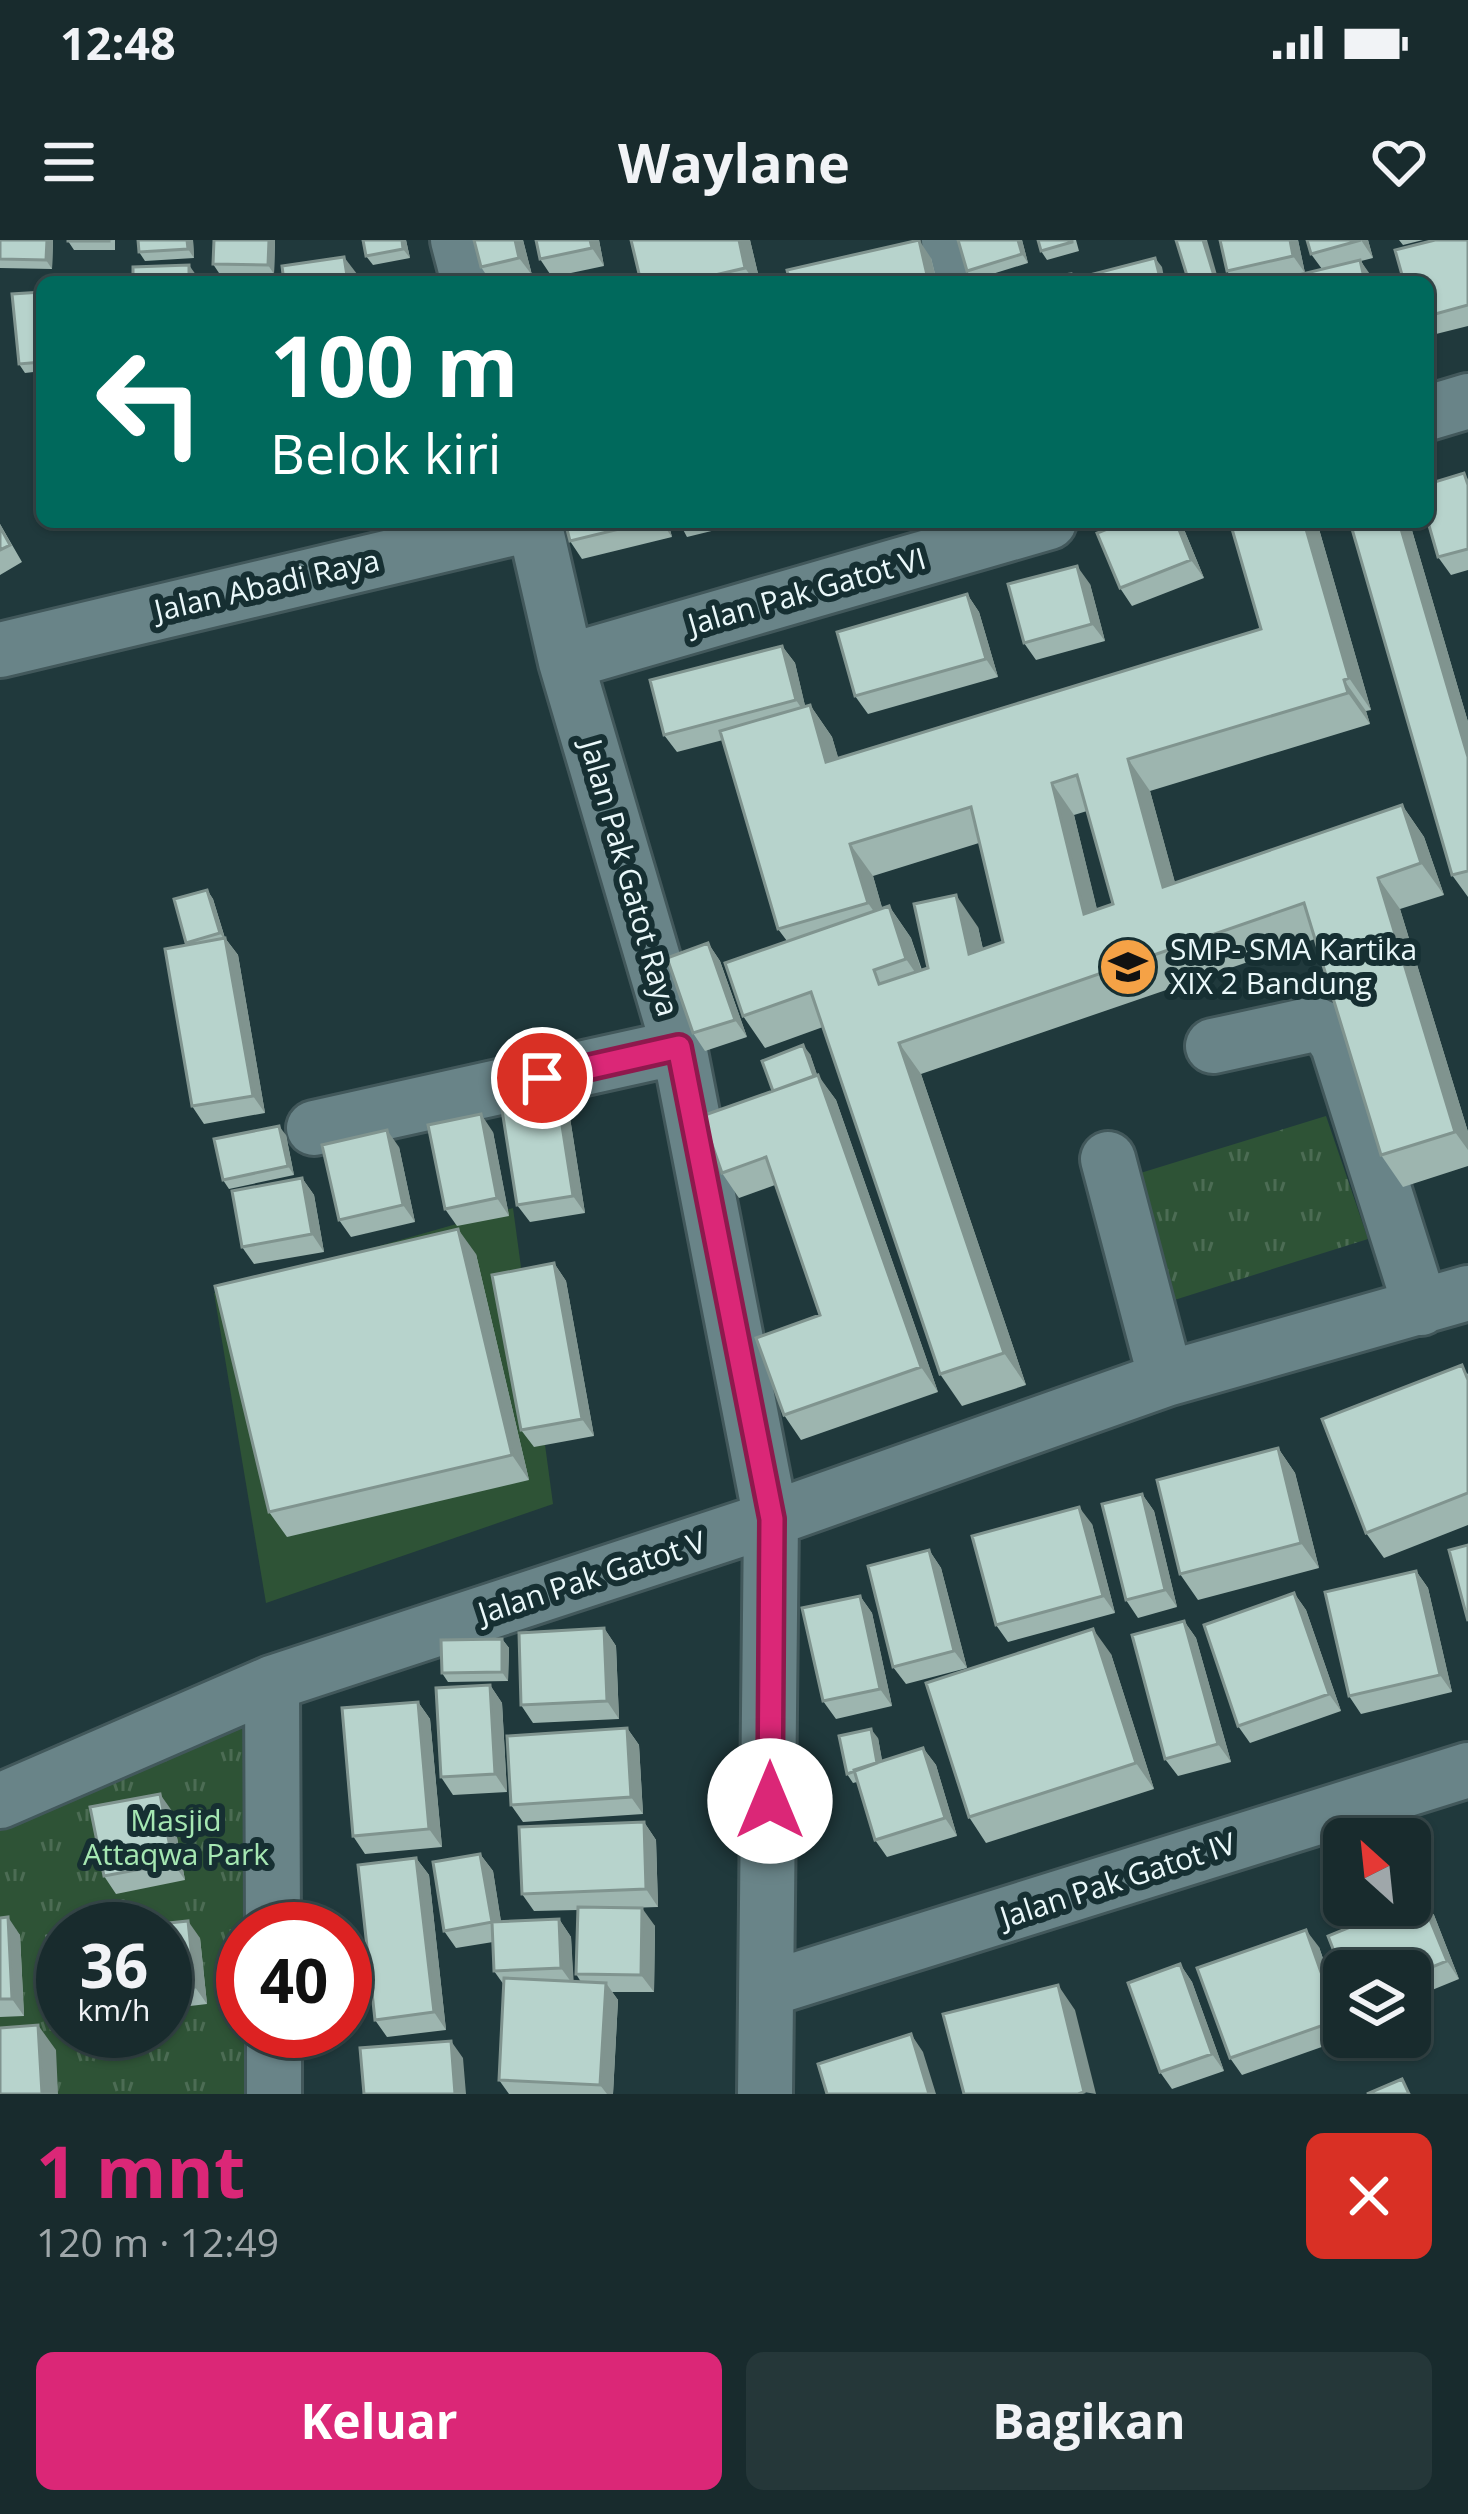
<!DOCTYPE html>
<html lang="id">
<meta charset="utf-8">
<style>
body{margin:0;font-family:"Open Sans",sans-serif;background:#253739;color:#f1f3f6;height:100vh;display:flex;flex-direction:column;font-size:45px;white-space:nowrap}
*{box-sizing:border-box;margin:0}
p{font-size:39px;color:#9fa7aa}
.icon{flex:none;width:66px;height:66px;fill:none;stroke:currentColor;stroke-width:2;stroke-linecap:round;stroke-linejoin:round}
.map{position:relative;height:1854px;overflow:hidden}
.details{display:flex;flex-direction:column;background:#182b2d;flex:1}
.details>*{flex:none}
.guide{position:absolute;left:36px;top:36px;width:1398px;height:252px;border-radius:18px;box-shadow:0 3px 9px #0004,0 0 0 3px #364749;background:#00695c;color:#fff;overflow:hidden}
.needle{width:78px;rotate:333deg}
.fabs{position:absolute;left:1323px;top:1578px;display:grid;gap:24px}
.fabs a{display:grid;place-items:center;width:108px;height:108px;border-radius:18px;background:#182b2d;box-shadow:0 3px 9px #0004,0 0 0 3px #364749;font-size:60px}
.speed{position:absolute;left:36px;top:1662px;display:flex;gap:24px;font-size:60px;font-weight:700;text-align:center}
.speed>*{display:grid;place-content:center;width:156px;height:156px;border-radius:50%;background:#182b2d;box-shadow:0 3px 9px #0004,0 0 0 3px #364749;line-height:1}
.speed small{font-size:30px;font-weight:400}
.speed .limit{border:18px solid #d22;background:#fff;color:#111}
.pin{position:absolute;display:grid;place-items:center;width:102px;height:102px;color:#fff;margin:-51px;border:6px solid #fff;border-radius:50%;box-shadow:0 3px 12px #0007}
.me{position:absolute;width:132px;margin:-66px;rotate:0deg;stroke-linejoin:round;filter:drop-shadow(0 0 9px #0008)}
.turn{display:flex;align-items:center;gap:42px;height:252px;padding:0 36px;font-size:54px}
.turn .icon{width:156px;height:156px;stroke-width:2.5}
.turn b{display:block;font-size:84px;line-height:102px}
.round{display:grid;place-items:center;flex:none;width:126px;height:126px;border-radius:18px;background:#253739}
.summary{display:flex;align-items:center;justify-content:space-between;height:204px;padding:0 36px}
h1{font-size:72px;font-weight:700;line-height:90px;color:#db2777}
.cta{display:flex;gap:24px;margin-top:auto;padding:24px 36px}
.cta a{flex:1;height:138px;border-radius:18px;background:#db2777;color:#fff;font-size:48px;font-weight:700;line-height:138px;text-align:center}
.cta a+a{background:#253739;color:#f1f3f6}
.status{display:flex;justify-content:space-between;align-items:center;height:84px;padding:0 60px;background:#182b2d;direction:ltr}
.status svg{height:33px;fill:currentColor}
header{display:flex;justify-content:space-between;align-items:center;height:156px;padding:0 36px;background:#182b2d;font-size:54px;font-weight:700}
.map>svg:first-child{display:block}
</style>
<div class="status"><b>12:48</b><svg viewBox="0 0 49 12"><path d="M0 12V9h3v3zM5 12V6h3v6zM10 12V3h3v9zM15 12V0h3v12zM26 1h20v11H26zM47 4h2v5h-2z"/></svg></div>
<header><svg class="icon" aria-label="menu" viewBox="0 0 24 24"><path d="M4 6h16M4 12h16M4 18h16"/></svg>Waylane<svg class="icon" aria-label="heart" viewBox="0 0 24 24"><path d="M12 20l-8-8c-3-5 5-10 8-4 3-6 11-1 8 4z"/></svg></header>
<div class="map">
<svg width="1468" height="1854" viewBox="0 0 1468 1854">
<defs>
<pattern id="grass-tufts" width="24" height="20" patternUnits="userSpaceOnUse" patternTransform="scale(3)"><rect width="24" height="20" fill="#2e5336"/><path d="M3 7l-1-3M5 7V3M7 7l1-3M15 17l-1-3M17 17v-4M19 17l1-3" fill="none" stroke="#4c6c54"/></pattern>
</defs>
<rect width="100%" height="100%" fill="#20393c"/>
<!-- grass -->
<path fill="url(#grass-tufts)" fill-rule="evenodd" d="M1326,876L1368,999L1168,1062L1134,935Z
M268,1457L267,1689H243V1791H267L266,1854H0V1575ZM63,1689H165V1791H63Z"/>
<!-- pitch -->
<path fill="#2e5336" d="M513,968L553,1264L266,1363L214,1053Z"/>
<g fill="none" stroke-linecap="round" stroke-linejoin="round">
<defs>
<path id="minor" d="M458,0L469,42
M949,0L954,42
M1428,173L1468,161
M534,282L566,422L679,807L771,1279L765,1854
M0,410L534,283
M566,422L1049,282
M1213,806L1314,784L1329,791L1338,805L1421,1068
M314,888L679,807
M1108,919L1166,1139
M272,1443L273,1689
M0,1561L272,1443L771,1279L1166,1139L1468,1053
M768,1749L1468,1530
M274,1791V1854"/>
</defs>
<!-- minor casing -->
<use href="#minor" stroke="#42585b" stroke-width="60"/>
<!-- minor -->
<use href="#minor" stroke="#698488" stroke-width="54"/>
</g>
<!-- wall -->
<path fill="#9db5af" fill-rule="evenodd" d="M0,0H53L52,29L0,28Z
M115,0V10H74L68,1Z
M138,0H193L194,18L145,21L139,12Z
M214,0H275L274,34L219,33L213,24Z
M406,0L410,18L373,25L366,16Z
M474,0H523L532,35L503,42H491L481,27Z
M599,0L604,26L552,37L540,19Z
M631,0H750L760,42H641Z
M1022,0L1028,23L973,40L967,31Z
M1038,0H1076L1079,11L1047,20L1041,11Z
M1298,0L1305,33L1322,29L1311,14L1307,0H1368L1373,18L1361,21L1373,42H1235L1227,31Z
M1399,0H1423L1403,5Z
M1468,0V86L1428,96V42Z
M931,18L937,42H790Z
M42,52V131L25,133L19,124Z
M1468,238V330L1451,335L1438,317Z
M565,282H668L672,297L582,319L570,301Z
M679,282H731L732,286L687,297Z
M1181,282L1204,338L1132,366L1120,348Z
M1230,282H1317L1371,470L1366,471L1370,484L1150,551L1175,643L1402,565L1424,597L1444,655L1400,669L1468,892V926L1403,947L1381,915L1315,699L921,834L1026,1145L962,1166L940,1134L823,787L765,808L743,776L787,701L778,689L723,500L677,512L664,495L782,406L795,423L805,466L810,465L832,497L838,518L1261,389ZM1087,571L1113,664L1097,670L1074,575ZM979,603L1003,702L983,709L978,687L928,728L922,730L911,698L889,666L882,668L873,636Z
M1350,282H1408L1411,287L1468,482V657L1452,635Z
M0,284L22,322L0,335Z
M1090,344L1105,401L1036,420L1024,403Z
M967,354L979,372L998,437L868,474L855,456Z
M207,650L213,659L225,698L238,715L265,873L204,884L192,866L186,703Z
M708,703L720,721L747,797L705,811L693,793Z
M810,814L817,835L836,860L938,1152L801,1200L784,1175L820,1075L775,945L739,958L722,933L773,851Z
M568,865L585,973L530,982L517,965Z
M493,892L509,976L457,986L445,969Z
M286,895L294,935L229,949L223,940Z
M399,907L415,982L351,997L339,980Z
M302,938L314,955L324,1012L254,1024L242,1007Z
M476,1014L529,1240L287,1297L269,1272Z
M554,1023L566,1041L594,1196L534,1207L521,1190Z
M1468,1133V1285L1384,1318L1366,1293Z
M1278,1208L1295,1233L1319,1328L1198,1360L1180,1334Z
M1142,1254L1154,1271L1177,1367L1138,1378L1126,1360Z
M1092,1284L1115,1373L1008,1402L996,1385Z
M929,1310L941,1328L967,1428L906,1444L893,1427Z
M1416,1331L1428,1348L1452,1452L1361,1474L1349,1456Z
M1294,1353L1306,1370L1341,1471L1250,1503L1238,1486Z
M860,1356L872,1373L892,1466L836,1479L823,1461Z
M1184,1381L1196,1398L1231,1522L1178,1536L1165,1519Z
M604,1388L616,1406L619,1479L533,1483L521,1465Z
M502,1399L509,1408L508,1441L448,1442L442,1433Z
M1111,1414L1154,1549L986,1603L969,1577Z
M490,1445L502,1463L507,1552L453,1555L441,1537Z
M418,1462L430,1479L442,1607L365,1614L353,1596Z
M627,1488L639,1505L643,1574L523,1582L511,1565Z
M878,1498L882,1521L923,1508L936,1525L957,1596L887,1617L875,1600L857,1542L853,1543L847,1534Z
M172,1571L185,1640L116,1654L104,1636Z
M644,1582L656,1600L658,1667L628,1668L655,1686L654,1752H612L618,1760L613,1854H509L499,1840L504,1745L494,1731L493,1702L456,1708L444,1691L480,1614L493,1631L501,1682L559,1679L571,1697L573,1741L581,1742L576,1734L578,1670L534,1671L522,1654Z
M416,1618L429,1635L446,1790L387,1797L375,1780Z
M1421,1658L1434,1675L1459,1739L1410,1759V1731Z
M0,1678L20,1695L24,1776L0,1777Z
M165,1689L200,1698L207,1764L165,1769Z
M1319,1707L1344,1780V1797H1350L1242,1835L1230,1818Z
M1180,1724L1192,1742L1224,1831L1172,1849L1160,1832Z"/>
<!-- shaded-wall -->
<path fill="#80948f" d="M47,0H53L52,29L46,20Z
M187,0H193L194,18L188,9Z
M269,0H275L274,34L268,25Z
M402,0H406L410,18L403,9Z
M515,0H523L532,35L519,18Z
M590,0H599L604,26L592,8Z
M739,0H750L760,42H755L745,28Z
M919,0L931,18L937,42H932L927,35Z
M1018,0H1022L1028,23L1022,14Z
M1203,0H1207L1219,42H1216Z
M1290,0H1298L1305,33L1293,16Z
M1361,0H1368L1373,18Z
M344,17L357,34L358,42H348Z
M1155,18L1162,27L1165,42H1161Z
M1360,20L1372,37L1373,42H1365Z
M189,25L201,42H189Z
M661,282H668L672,297Z
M1176,282H1181L1204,338L1191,320Z
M1304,282H1317L1371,470L1349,438Z
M1399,282H1408L1411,287L1468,482V517Z
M1077,326L1090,344L1105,401L1092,384Z
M967,354L979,372L998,437L986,419Z
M782,406L795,423L808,478L796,460Z
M1344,440L1366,471L1370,484L1348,453Z
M810,465L832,497L849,553L826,522Z
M1128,519L1150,551L1185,679L1163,647Z
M1052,543L1074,575L1106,706L1084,674Z
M1402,565L1424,597L1444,655L1421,623Z
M850,604L873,636L890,695L868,663Z
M1378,638L1400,669L1468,892V910L1455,892Z
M207,650L213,659L226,702L225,698L238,715L265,873L253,856L226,702L220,693Z
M956,655L978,687L991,746L969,714Z
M889,666L911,698L928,751L906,719Z
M708,703L720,721L747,797L735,780Z
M899,803L921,834L1026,1145L1004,1113Z
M803,805L810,814L822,849L815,840Z
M818,835L836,860L938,1152L921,1127Z
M556,847L568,865L585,973L573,956Z
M481,874L493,892L509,976L497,958Z
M279,886L286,895L294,935L288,926Z
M387,890L399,907L415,982L403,965Z
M302,938L314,955L324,1012L312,994Z
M458,989L476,1014L529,1240L512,1215Z
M554,1023L566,1041L594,1196L582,1179Z
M1278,1208L1295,1233L1319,1328L1301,1303Z
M1142,1254L1154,1271L1177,1367L1165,1350Z
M1079,1267L1092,1284L1115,1373L1103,1356Z
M929,1310L941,1328L967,1428L954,1411Z
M1416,1331L1428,1348L1452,1452L1440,1435Z
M1294,1353L1306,1370L1341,1471L1329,1454Z
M860,1356L872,1373L892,1466L880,1449Z
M1184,1381L1196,1398L1231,1522L1218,1504Z
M604,1388L616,1406L619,1479L607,1461Z
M1093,1389L1111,1414L1154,1549L1136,1523Z
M502,1399L509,1408L508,1441L502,1432Z
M490,1445L502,1463L507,1552L495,1534Z
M418,1462L430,1479L442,1607L429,1589Z
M627,1488L639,1505L643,1574L631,1557Z
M871,1489L878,1498L885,1536L878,1527Z
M923,1508L936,1525L957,1596L945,1578Z
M160,1554L172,1571L185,1640L173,1623Z
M644,1582L656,1600L658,1667L646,1649Z
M480,1614L493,1631L504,1700L492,1682Z
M416,1618L429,1635L446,1790L434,1772Z
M1421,1658L1434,1675L1459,1739L1447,1721Z
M642,1668L655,1686L654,1752L641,1735Z
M8,1677L20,1695L24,1776L12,1759Z
M559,1679L571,1697L574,1746L561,1728Z
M188,1681L200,1698L207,1764L195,1747Z
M1306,1690L1319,1707L1344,1780V1788L1338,1780Z
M1180,1724L1192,1742L1224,1831L1212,1814Z
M606,1743L618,1760L613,1854H607L600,1845Z
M1058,1745L1075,1770L1096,1854L1084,1852Z
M38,1785L56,1810L58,1854H42Z
M911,1794L923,1812L936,1854H929Z
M451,1801L463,1818L466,1854H455Z"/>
<!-- building -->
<path fill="#b7d3cc" stroke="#80948f" stroke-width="3" fill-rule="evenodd" d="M0,0H47L46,20L0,19Z
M68,0H109V1H68Z
M138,0H187L188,9L139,12Z
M214,0H269L268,25L213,24Z
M363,0H402L403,9L366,16Z
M474,0H515L519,18L481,27Z
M536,0H590L592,8L540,19Z
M631,0H739L745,28L685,42H641Z
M919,0L927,35L896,42H790L787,30Z
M958,0H1018L1022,14L967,31Z
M1038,0H1072V2L1041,11Z
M1176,0H1203L1216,42H1189Z
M1220,0H1290L1293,16L1227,31Z
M1307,0H1361L1311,14Z
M1435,0H1468V65L1428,76V42H1404L1395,10Z
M344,17L348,42H284L282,26Z
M1155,18L1161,42H1094L1093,34Z
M1360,20L1365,42H1269Z
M189,25V42H133V27Z
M1071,34L1072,42H1017Z
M605,35L607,42H577Z
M42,52V122L19,124L12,54Z
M1464,233L1468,245V309L1438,317L1428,282V244Z
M565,282H648L570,301Z
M679,282H704L680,288Z
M1125,282H1176L1191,320L1120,348L1097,293Z
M1230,282H1304L1349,438L1344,440L1348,453L1128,519L1163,647L1402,565L1421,623L1378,638L1455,892L1381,915L1304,663L899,803L1004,1113L940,1134L811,752L743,776L725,723L889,666L906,719L874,730L879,744L928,728L914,664L956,655L969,714L1003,702L971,567L850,604L868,663L778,689L720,491L810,465L826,522L1261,389ZM1077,535L1113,664L1084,674L1052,543Z
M1350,282H1399L1468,517V631L1452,635Z
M0,287L10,305L0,310Z
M1077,326L1092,384L1024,403L1008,344Z
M967,354L986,419L855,456L837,392Z
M782,406L796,460L664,495L650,440Z
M207,650L220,693L186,703L174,659Z
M225,698L253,856L192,866L165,709Z
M708,703L735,780L693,793L667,718Z
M803,805L814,836L773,851L762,821Z
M818,835L921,1127L784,1175L756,1098L820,1075L766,917L722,933L702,876Z
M556,847L573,956L517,965L500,857Z
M481,874L497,958L445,969L428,885Z
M279,886L288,926L223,940L214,899Z
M387,890L403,965L339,980L322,905Z
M302,938L312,994L242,1007L232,951Z
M458,989L512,1215L269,1272L215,1046Z
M554,1023L582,1179L521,1190L492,1035Z
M1462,1125L1468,1140V1253L1366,1293L1322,1179Z
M1278,1208L1301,1303L1180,1334L1157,1240Z
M1142,1254L1165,1350L1126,1360L1102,1264Z
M1079,1267L1103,1356L996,1385L972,1296Z
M1468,1305V1381L1449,1310Z
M929,1310L954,1411L893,1427L868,1326Z
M1416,1331L1440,1435L1349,1456L1325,1352Z
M1294,1353L1329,1454L1238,1486L1204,1385Z
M860,1356L880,1449L823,1461L802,1368Z
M1184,1381L1218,1504L1165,1519L1132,1395Z
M604,1388L607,1461L521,1465L519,1393Z
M1093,1389L1136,1523L969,1577L926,1443Z
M502,1399V1432L442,1433L441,1400Z
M490,1445L495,1534L441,1537L436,1448Z
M418,1462L429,1589L353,1596L342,1468Z
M627,1488L631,1557L511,1565L507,1496Z
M871,1489L877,1523L847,1534L839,1496Z
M923,1508L945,1578L875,1600L854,1530Z
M160,1554L173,1623L104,1636L90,1567Z
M644,1582L646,1649L522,1654L519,1587Z
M480,1614L492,1682L559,1679L561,1728L494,1731L492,1682L444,1691L433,1622Z
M416,1618L434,1772L375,1780L358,1625Z
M1421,1658L1447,1721L1410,1736V1731H1344V1737L1328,1696L1404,1665H1410V1663Z
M578,1667L642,1668L641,1735L576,1734Z
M8,1677L12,1759H0V1678Z
M188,1681L195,1747L165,1750V1689H112Z
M1306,1690L1338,1780L1230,1818L1197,1728Z
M63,1694V1762L55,1763L47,1696Z
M1180,1724L1212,1814L1160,1832L1128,1743Z
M504,1738L606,1743L600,1845L499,1840Z
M1058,1745L1084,1852L1078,1854H964L943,1774Z
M38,1785L42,1854H0V1788Z
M911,1794L929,1854H827L818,1824Z
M451,1801L455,1854H364L360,1808Z
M1402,1839L1409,1854H1367Z"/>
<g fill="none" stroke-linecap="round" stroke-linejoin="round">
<defs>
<path id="route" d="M542,838L679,807L772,1279L770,1561"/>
</defs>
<!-- route casing -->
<use href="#route" stroke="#8e194d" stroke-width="30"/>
<!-- route -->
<use href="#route" stroke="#db2777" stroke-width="21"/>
</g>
<!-- icons -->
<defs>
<symbol id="school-disc" viewBox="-11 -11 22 22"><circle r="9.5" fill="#f5a246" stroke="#162f32"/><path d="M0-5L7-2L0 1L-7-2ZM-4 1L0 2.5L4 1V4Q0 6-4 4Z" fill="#111"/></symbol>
</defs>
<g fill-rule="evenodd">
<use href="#school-disc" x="1095" y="694" width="66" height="66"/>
</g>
<g text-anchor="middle" stroke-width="12" stroke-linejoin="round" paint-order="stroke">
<!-- street labels -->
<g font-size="30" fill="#eaf8fa" stroke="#162f32">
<text transform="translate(267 346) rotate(-13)" y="10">Jalan Abadi Raya</text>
<text transform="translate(807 352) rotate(-16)" y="10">Jalan Pak Gatot VI</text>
<text transform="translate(629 638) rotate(74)" y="10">Jalan Pak Gatot Raya</text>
<text transform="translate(592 1338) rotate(-18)" y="10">Jalan Pak Gatot V</text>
<text transform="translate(1118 1641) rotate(-18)" y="10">Jalan Pak Gatot IV</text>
</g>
<!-- poi labels -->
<g font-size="30" fill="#eaf8fa" stroke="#162f32" text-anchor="start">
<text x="1170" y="720">SMP- SMA Kartika<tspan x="1170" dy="34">XIX 2 Bandung</tspan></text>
</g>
<!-- park labels -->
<g font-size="30" fill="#a5e7b2" stroke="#162f32">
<text x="176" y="1591">Masjid<tspan x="176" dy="34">Attaqwa Park</tspan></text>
</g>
</g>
</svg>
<div class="fabs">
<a><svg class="needle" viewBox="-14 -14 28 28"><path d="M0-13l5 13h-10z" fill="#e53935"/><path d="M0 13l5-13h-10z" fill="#9fa7aa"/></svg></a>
<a><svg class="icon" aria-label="layers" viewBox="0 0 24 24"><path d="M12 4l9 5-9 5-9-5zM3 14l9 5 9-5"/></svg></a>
</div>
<div class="speed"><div>36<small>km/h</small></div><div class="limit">40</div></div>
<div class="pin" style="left:542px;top:838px;background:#d93025"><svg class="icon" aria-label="arrive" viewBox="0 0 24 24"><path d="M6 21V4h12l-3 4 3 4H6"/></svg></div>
<svg class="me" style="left:770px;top:1561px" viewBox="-20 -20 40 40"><circle r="19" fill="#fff"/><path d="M0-13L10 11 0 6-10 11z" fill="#db2777"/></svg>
<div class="guide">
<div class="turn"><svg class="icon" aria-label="left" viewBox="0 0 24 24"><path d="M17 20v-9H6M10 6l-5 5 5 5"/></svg><div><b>100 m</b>Belok kiri</div></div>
</div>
</div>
<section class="details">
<div class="summary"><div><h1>1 mnt</h1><p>120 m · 12:49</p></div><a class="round" style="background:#d93025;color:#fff"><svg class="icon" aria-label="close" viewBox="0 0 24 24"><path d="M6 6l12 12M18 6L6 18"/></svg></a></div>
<div class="cta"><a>Keluar</a><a>Bagikan</a></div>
</section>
